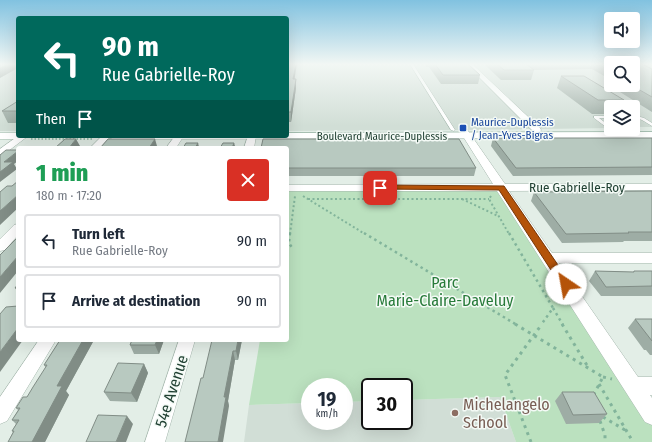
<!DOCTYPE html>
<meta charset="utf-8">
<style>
body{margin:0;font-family:"Fira Sans Condensed",sans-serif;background:#f6f6f7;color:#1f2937;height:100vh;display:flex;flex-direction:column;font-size:15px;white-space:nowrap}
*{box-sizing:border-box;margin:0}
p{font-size:13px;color:#747a83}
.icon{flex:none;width:22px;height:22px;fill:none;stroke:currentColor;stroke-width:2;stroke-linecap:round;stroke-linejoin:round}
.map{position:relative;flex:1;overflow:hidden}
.details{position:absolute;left:16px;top:146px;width:273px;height:196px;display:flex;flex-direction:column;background:#fff;border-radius:4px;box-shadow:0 4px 16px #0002}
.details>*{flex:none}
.guide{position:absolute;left:16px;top:16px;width:273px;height:122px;border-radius:4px;box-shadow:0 4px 16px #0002;background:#00695c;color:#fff;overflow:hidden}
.tools{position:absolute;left:604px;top:12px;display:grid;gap:8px}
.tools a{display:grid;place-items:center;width:36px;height:36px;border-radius:4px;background:#fff;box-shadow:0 4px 16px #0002;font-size:20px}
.speed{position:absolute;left:301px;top:378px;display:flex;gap:8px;font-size:20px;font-weight:700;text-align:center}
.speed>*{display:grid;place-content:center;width:52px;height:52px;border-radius:50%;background:#fff;box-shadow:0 4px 16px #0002;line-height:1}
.speed small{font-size:10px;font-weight:400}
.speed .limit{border:2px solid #111;border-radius:6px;background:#fff;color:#111}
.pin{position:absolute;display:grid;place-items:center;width:34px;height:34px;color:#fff;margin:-17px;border-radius:8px;box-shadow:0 2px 6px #0006}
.me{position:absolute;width:44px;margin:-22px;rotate:327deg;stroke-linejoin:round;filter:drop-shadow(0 0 3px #0008)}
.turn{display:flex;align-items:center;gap:14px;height:84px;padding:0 20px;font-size:18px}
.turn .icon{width:52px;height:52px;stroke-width:2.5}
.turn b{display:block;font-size:28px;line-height:34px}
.then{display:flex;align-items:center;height:38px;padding:0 20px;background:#0003;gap:8px;font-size:15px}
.round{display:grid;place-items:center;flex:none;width:42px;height:42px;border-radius:4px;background:#f6f6f7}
.overview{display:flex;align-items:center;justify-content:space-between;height:68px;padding:0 20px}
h1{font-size:24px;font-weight:800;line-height:30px;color:#1e9e55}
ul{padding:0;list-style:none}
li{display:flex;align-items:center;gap:12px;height:54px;margin:0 8px 6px;padding:0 12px;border:2px solid #e0e1e3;border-radius:4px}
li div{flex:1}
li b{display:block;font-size:15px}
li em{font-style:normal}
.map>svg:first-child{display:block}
</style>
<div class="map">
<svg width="652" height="442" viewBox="0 0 652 442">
<rect width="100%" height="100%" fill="#e3eee7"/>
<!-- built -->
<path fill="#d1ded6" d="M0,64H18V131H0Z
M287,64H611V85H633V64H652V127H633V107H611V128L463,130L287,131Z
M500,397L516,442H244L249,405L310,403V421H344V402L370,401V421H404V400Z"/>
<!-- green -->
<path fill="#bbe1bf" d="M287,188H501L652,415V442H516L500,397L404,400V387H370V401L344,402V387H310V403L249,405L260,340H287Z"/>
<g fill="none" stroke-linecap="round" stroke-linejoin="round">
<defs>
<path id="lane" d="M410,64H413L455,130L454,131L451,130Z
M633,115L644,118L652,123V126L642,120L633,117Z
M594,116H611V118H599L611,127V129H613L612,130H610L594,118Z"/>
<path id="street" d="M466,64H472L540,128L541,130L540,132H534Z
M463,127L466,128L505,184H652V190L509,191L552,253H652V263H559L638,377H652V395H650L652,398V425L645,422L497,191H287V185L493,184L459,130Z
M18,136H28L3,155L0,156V149Z
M102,136H111L100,148H90Z
M175,136L183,137L176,148H166Z
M248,136H256L254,148H244Z
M18,224V235L5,250L0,251V239L14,225Z
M39,340H56L7,421L0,424V397Z
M179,340H195L165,442H145Z"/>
<path id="secondary" d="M652,132V138L112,139L108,136H287V133Z
M0,133H18V136H22L18,139H0Z"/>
</defs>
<!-- lane casing -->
<use href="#lane" stroke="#a5b7ad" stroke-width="1"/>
<!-- street casing -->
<use href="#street" stroke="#a5b7ad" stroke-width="1"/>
<!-- secondary casing -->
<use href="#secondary" stroke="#a1bbad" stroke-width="1"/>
<!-- path-far3 -->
<path stroke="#82b49b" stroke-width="1.5" stroke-dasharray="1.5 2" stroke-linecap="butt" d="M31,139H93"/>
<!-- path-far2 -->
<path stroke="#82b49b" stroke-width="2" stroke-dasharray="2 2.5" stroke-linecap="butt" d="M303,196L365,234
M491,196L489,199L509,234
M308,199H489
M462,199L498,216
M290,234L295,196"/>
<!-- path-far1 -->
<path stroke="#82b49b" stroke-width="2.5" stroke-dasharray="2.5 3.5" stroke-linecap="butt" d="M290,233L289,243L293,249
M364,233L517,325
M509,233L553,308L541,325
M553,308L563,325"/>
<!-- path -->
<path stroke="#82b49b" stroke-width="3" stroke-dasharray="3 4.5" stroke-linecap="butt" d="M515,324L603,377L594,394
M562,324L588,367
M603,377L612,379
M599,384L633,442
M603,417L625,430
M600,421L605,435V442
M531,442L505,375L542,324"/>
<!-- lane -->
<use href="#lane" fill="#fff" fill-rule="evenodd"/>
<!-- street -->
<use href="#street" fill="#fff" fill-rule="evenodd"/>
<!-- secondary -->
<use href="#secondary" fill="#fff" fill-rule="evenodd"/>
</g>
<!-- wall -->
<path fill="#9eada5" d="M287,64L295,79H296V88L291,122H287Z
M426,64H468L480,75L478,84H441L429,67H426Z
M484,64H611V80L592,69L534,70L531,80H501Z
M633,64L652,69V112L620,92L623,87L620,85H633Z
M561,76L624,100L621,107H611V114H592L557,88Z
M18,101V123H8L2,111Z
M493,138H652V175L513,176L491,146Z
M287,148L476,168L474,176H287Z
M652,191V241H624L623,242L562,243L531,201L534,192Z
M595,271L633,272L634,271H652V296H601L589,281Z
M18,284V292L15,288Z
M635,319H652V355H650L646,350H644L628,328Z
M60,340H94L66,391L69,395L45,442H8L13,432L12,431L16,424L12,420L18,410L16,408L27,397L46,368L44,365Z
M132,340H164L159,354H134L130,345Z
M242,340L238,360H235L228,401L229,406L203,378Z
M144,364L148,373L137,402L110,401L104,392Z
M562,392L607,414L599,423L566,424L555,401Z"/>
<!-- shaded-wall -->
<path fill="#818d86" d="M9,64H18V68L0,78V68Z
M296,64H297L293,88V79Z
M296,79V88L291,122V112Z
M76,139L80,146L78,148H69Z
M155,139L157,146L156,148H149Z
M198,143L199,147L198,148H195Z
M234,143L235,146L234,148H232Z
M18,151V161L14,164L17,169L0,182V172L4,162Z
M18,195V208L0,225V211Z
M18,256V271L0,293V277Z
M18,328V340H23L0,372V352Z
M83,340H94L66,391L69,395L45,442H32L57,386Z
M157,340H164L159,354L155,345Z
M238,340H242L238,360L236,351Z
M233,351L235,360L228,401L229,406L223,442H218L224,397Z
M144,364L148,373L137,402L131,393Z
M127,416L133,424L126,442H116Z"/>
<!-- building -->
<path fill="#b8c9c0" stroke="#818d86" d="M0,64H9L0,68Z
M287,64H296L293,79H296L291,112H287Z
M435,64H468L480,75H443Z
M497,64H526L534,70H504Z
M604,64H611V68Z
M633,64H642L652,69V97L631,85H633V82H638L633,79Z
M561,76H584L624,100H598Z
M18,101V111H2Z
M493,138H652V167L516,168Z
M65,139H76L69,148H55Z
M108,139H155L149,148H100Z
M263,139H459L476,168H287V148H261Z
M186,143H198L195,148H183Z
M223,143H234L232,148H220Z
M6,150H18V151L4,162H13L0,172V155Z
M18,181V195L0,211V192L7,186H12Z
M652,191V232H628L629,233L566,234L534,192Z
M18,235V256L0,277V255L18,237H16Z
M595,271L634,272V271H652V286L606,287Z
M18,284V288H15Z
M18,306V328L0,352V314L6,307Z
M635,319H652V341Z
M60,340H83L57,386H62L32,442H8L14,431H12L19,420H12L20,408H16L23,397H27L33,387L47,365H44Z
M132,340H157L155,345H130Z
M212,340H238L236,351H233L224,397H226L218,442H185L201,378H203Z
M118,363L144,364L131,393L104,392Z
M562,392H594L607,414L573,415Z
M98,415L127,416L116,442H86Z"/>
<!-- sky -->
<linearGradient id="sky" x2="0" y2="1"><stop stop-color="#81c2e0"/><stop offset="0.51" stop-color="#f2f7f4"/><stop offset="1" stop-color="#f2f7f4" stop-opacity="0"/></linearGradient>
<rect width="652" height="126" fill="url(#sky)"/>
<!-- route -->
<path fill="#b45309" stroke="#753606" d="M380,185L504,186L571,284L570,287H562L499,190L377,189L375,188Z"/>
<!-- markers -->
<rect fill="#1a4fb4" stroke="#f4faf6" stroke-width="1.5" x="459" y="124" width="8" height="8" rx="2"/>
<circle fill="#8d6e63" stroke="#f4faf6" stroke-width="1.5" cx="455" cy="413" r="4"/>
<g text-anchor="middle" stroke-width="3" stroke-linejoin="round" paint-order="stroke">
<!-- far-transit labels -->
<g font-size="11" fill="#164399" stroke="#f4faf6" text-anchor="start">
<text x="471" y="126">Maurice-Duplessis<tspan x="471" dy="13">/ Jean-Yves-Bigras</tspan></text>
</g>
<!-- far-street labels -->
<g font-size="11" fill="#214133" stroke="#f4faf6">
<text x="382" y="140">Boulevard Maurice-Duplessis</text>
</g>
<!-- street labels -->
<g font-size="13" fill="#214133" stroke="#f4faf6">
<text x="577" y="192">Rue Gabrielle-Roy</text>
</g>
<!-- near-park labels -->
<g font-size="16" fill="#287b3a" stroke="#f4faf6">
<text x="445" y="288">Parc<tspan x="445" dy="18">Marie-Claire-Daveluy</tspan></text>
</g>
<!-- near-street labels -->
<g font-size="16" fill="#214133" stroke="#f4faf6">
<text transform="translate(171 391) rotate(-72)" y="6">54e Avenue</text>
</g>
<!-- near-education labels -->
<g font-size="16" fill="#785e54" stroke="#f4faf6" text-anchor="start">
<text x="463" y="410">Michelangelo<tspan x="463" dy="18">School</tspan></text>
</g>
</g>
</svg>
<div class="tools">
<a><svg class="icon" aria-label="sound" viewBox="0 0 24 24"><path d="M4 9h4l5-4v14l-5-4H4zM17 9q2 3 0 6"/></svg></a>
<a><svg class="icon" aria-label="search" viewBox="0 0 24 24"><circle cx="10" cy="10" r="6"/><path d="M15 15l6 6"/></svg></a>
<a><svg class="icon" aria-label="layers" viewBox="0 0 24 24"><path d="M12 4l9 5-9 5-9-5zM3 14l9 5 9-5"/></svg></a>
</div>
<div class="speed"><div>19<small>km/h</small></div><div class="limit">30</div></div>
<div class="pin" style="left:380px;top:188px;background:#d93025"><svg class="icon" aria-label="arrive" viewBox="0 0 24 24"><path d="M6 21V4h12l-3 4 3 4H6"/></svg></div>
<svg class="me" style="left:566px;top:284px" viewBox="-20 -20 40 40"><circle r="19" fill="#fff"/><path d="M0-13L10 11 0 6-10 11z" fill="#b45309"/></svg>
<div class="guide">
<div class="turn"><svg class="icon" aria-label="left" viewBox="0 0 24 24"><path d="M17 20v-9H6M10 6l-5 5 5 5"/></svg><div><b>90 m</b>Rue Gabrielle-Roy</div></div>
<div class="then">Then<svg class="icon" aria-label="arrive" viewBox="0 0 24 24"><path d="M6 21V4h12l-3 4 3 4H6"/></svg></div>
</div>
<section class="details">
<div class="overview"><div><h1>1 min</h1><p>180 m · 17:20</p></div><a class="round" style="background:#d93025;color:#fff"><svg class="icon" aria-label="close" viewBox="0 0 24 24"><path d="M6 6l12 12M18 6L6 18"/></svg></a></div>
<ul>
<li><svg class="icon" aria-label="left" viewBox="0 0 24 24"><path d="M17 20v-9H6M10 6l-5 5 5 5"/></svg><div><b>Turn left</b><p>Rue Gabrielle-Roy</p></div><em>90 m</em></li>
<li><svg class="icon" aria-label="arrive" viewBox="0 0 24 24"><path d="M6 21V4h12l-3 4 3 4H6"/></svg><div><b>Arrive at destination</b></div><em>90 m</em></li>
</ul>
</section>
</div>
